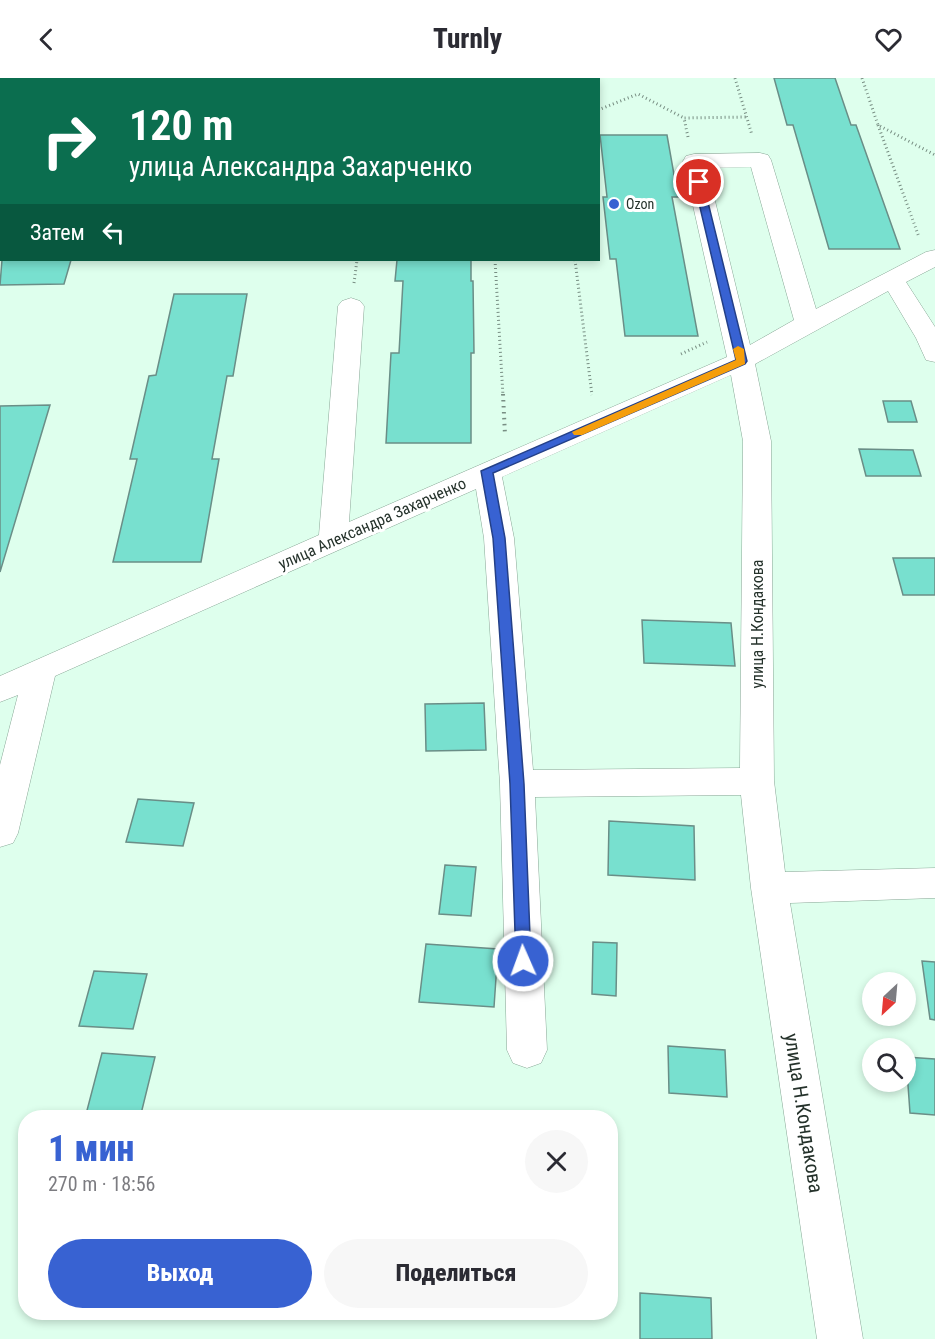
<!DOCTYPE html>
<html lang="ru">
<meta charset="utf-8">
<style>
body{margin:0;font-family:"Roboto Condensed",sans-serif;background:#f7f7f7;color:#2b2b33;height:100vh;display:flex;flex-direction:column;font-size:22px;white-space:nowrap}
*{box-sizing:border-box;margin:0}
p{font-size:20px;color:#7c7c81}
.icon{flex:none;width:33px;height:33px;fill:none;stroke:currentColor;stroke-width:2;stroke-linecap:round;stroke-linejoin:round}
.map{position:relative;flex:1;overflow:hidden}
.drawer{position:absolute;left:18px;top:1032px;width:600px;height:210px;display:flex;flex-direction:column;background:#fff;border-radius:24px;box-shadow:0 3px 9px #0003}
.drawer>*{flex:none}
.hud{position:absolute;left:0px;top:0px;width:600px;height:183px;box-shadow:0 3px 9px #0003;background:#0b6e4f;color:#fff;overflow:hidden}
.needle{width:39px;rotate:206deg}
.tools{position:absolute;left:862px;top:894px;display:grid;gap:12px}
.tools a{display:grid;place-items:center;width:54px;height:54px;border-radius:50%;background:#fff;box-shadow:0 3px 9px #0003;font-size:30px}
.pin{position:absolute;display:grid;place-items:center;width:51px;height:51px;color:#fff;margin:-26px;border:3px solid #fff;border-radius:50%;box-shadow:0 2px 6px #0007}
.me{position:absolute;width:66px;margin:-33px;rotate:358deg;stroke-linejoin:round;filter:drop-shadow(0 0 4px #0008)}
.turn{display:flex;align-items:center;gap:21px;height:126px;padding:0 30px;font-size:27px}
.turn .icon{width:78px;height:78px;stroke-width:2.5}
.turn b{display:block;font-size:42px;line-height:51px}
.then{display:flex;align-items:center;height:57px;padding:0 30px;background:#0003;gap:12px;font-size:22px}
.round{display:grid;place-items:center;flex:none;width:63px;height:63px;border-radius:32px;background:#f7f7f7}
.headline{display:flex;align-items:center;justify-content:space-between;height:102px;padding:0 30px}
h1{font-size:36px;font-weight:800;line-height:45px;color:#3862d2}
.button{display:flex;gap:12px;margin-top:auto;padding:12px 30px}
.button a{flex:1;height:69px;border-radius:36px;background:#3862d2;color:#fff;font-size:24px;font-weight:800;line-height:69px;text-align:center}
.button a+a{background:#f7f7f7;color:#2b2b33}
header{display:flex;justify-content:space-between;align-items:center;height:78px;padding:0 30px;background:#fff;font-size:27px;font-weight:800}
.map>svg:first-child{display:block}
</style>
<header><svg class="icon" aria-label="back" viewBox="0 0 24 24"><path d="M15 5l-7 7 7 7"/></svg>Turnly<svg class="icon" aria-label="heart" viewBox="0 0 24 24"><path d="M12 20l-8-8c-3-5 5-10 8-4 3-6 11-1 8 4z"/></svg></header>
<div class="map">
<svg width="935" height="1261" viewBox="0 0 935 1261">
<rect width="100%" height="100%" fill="#deffed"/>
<!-- building -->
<path fill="#78e0cf" stroke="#6a8e87" stroke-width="1.5" d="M251,0H312L251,2Z
M449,0H507V2H449Z
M774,0H835L851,47H856L900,171H829L793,47H787Z
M600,57H667L678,119H672L698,258H625L616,181H610L603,119H607Z
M2,182H71L64,206L0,207Z
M397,182H471V203H473L474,275H471V365H386L391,275H399L403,203H395Z
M174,216H247L233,298H227L212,381H219L201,484H113L137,381H130L149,298L156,297Z
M883,323H911L917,344H888Z
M50,327L0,494V328Z
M859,371L913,372L921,398H866Z
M893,480H935V517H903Z
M642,542L731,545L735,588L644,585Z
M484,625L486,672L426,673L425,626Z
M138,721L194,725L183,768L126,764Z
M609,743L694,748L695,802L608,797Z
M445,787L476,789L471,838L439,836Z
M593,864L617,865L616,918L592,916Z
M426,866L498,871L494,929L419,924Z
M922,883L935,884V942L930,941Z
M94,893L147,896L133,951L79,948Z
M668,968L725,972L727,1019L669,1015Z
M102,975L155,979L140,1040H85Z
M906,979L935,981V1037L910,1035Z
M640,1215L711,1220L712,1261H640Z"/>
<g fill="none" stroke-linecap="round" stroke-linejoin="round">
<defs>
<path id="minor" d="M0,0H16L2,2L0,8Z
M337,0H357V2H337Z
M394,0H414L393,2Z
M2,64V81L0,82V65Z
M760,75L768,77L771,82L816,231L926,174L935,172V189L906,204L935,249V284L926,282L916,260L888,213L755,286L771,363L774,703L785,794L935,790V820L790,825L863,1261H817L751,810L741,717L535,719L547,972L541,985L527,990L513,985L507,972L500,706L484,460L476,411L55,598L18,755L13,765L0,769V687L18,617L0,624V598L319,457L338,228L342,223L351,220L360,223L364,228L349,444L727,279L683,83L686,78L694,76ZM751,89L794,242L750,267L707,90ZM731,297L743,363L740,690L533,692L514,460L502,399Z"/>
</defs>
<!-- minor casing -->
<use href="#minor" stroke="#88a796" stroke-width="1"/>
<!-- path-far1 -->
<path stroke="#788e83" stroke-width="3" stroke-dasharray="1 3" stroke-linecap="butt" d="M735,0L752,57
M862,0L878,47L935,77
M61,2L66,0
M598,32L638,16L684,40
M878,47L919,159
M688,59L684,40L747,39
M495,182L503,318
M575,182L592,317
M354,205L357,182
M681,276L707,264"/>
<!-- path -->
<path stroke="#788e83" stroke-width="4" stroke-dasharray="1.5 4.5" stroke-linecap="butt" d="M503,316L505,357"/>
<!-- minor -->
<use href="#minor" fill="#fff" fill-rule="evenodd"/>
</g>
<!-- route -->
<path fill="#3862d2" stroke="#244088" stroke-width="1.5" d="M699,101L703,104L747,283L745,286L493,395L505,460L524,706L531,883L529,888L523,890L518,888L516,883L510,706L493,460L481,393L736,282L694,104Z"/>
<!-- slow -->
<path fill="#f59e0b" d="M738,268L744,271L745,286L582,357H574L572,354L736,282L733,271Z"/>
<!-- markers -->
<circle fill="#3862d2" stroke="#fff" stroke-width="2" cx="614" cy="126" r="6"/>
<g text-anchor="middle" stroke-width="6" stroke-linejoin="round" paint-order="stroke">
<!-- far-poi labels -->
<g font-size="14" fill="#25322b" stroke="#fff" text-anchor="start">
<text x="626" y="131">Ozon</text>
</g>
<!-- street labels -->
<g font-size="16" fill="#25322b" stroke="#fff">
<text transform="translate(372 445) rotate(-24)" y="6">улица Александра Захарченко</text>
<text transform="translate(757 546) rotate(-90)" y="6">улица Н.Кондакова</text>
</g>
<!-- near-street labels -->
<g font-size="20" fill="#25322b" stroke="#fff">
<text transform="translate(804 1035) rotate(81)" y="7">улица Н.Кондакова</text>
</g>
</g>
</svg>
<div class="tools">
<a><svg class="needle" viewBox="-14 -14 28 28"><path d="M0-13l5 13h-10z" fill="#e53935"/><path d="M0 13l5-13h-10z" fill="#7c7c81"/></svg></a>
<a><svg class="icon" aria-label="search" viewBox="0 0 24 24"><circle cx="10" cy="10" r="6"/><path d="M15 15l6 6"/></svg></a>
</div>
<div class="pin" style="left:699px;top:104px;background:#d93025"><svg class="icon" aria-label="arrive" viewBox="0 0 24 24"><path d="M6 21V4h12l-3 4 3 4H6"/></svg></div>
<svg class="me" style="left:523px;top:883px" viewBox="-20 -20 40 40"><circle r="17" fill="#3862d2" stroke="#fff" stroke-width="3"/><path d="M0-11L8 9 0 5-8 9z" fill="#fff"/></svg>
<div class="hud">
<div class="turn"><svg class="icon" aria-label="right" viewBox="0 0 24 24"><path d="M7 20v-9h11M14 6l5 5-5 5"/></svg><div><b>120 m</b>улица Александра Захарченко</div></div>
<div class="then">Затем<svg class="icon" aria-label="left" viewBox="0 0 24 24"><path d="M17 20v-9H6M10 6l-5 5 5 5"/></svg></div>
</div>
<section class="drawer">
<div class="headline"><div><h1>1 мин</h1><p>270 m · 18:56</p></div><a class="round"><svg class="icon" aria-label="close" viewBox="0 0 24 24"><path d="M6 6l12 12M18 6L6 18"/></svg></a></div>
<div class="button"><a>Выход</a><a>Поделиться</a></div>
</section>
</div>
